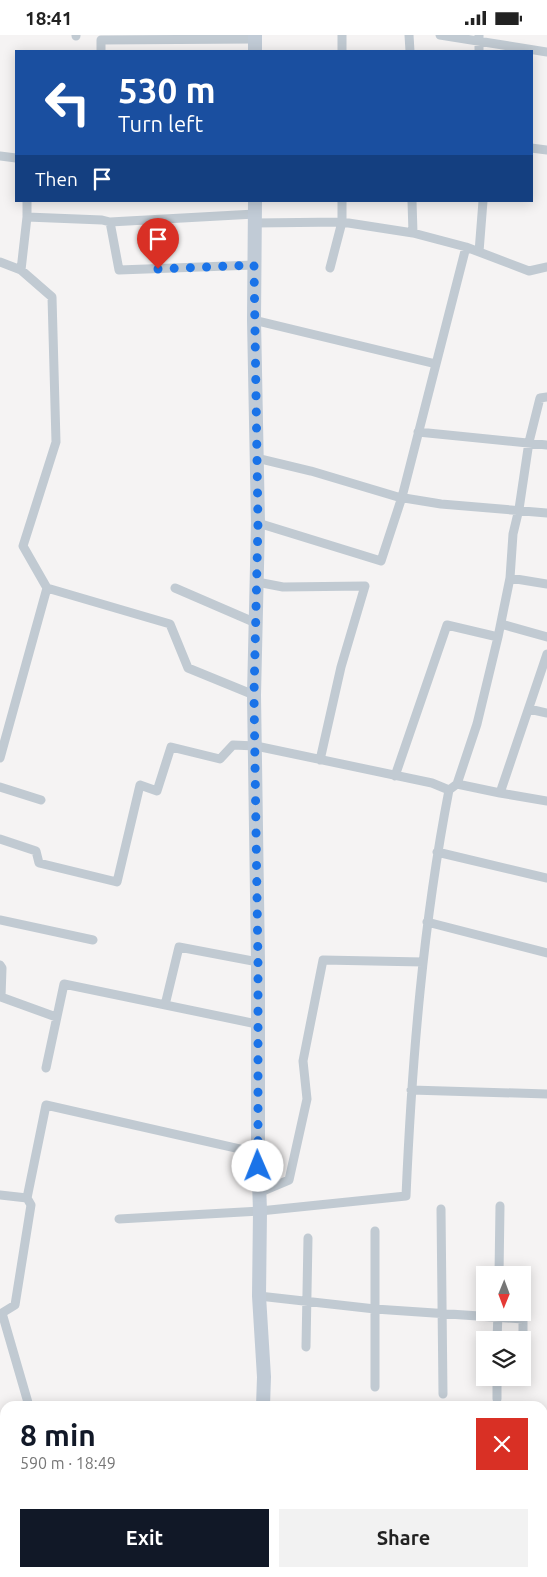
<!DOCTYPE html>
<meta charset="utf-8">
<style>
body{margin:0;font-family:Ubuntu,sans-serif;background:#f2f2f2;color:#222;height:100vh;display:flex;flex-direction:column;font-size:19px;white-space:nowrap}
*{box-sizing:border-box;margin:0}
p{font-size:16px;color:#767676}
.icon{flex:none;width:28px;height:28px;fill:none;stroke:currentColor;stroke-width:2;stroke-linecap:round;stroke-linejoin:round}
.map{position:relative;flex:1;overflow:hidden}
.details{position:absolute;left:0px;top:1366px;width:548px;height:176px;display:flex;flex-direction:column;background:#fff;border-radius:15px 15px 0 0;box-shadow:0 2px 12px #0003}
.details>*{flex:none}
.guide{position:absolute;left:15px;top:15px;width:518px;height:152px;border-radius:0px;box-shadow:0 2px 12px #0003;background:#1a4fa0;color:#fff;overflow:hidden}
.needle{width:32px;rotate:181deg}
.buttons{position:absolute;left:476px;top:1231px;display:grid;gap:10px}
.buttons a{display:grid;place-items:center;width:55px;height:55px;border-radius:0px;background:#fff;box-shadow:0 2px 12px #0003;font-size:25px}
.pin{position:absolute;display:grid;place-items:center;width:42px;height:42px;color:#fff;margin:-51px -21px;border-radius:50% 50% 50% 0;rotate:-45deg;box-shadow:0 0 5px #0007}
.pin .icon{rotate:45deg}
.me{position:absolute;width:55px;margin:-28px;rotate:359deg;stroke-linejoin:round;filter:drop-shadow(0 0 4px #0008)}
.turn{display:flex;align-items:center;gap:18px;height:105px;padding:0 20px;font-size:22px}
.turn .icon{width:65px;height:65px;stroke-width:2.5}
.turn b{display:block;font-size:35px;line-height:42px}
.then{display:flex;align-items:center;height:48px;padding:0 20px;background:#0003;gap:10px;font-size:19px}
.round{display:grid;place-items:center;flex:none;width:52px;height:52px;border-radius:0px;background:#f2f2f2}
.overview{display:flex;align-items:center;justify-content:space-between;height:85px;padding:0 20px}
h1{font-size:30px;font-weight:600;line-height:38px;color:#111827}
.cta{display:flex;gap:10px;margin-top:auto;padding:10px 20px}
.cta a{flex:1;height:58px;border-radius:0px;background:#111827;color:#fff;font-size:20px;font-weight:600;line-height:58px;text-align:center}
.cta a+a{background:#f2f2f2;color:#222}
.status{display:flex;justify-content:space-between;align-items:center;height:35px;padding:0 25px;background:#fff;direction:ltr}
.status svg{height:14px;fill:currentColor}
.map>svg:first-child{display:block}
</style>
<div class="status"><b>18:41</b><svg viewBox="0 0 49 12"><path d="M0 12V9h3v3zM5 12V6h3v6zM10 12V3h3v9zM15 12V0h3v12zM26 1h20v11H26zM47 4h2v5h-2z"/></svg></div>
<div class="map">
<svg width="547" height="1542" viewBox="0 0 547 1542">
<rect width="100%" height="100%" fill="#f5f3f3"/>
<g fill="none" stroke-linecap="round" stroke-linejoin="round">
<!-- street -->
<path stroke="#c1cad2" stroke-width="9" d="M342,0V16
M409,0L410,16
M440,0L547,17
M479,0V16
M76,1V0
M101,16V5L255,4
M531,113L547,115
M0,121L16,123
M412,166L413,198
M27,182V166
M110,187L119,235L254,230
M255,188L342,187L413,198L466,212
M479,217L483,166
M0,227L21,235L52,262L56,407L23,511L47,553L170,589L188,633L254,660
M330,233L342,187V166
M21,235L27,182L102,185L110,187L255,179
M254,285L436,329
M418,397L547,410
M257,423L311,436L398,462L441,469L547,478
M258,488L381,526L402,462L466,212L529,236L547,232
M510,543L547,549
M257,547L283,552L365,551L341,632L320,725
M175,553L256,588
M501,589L547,602
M529,674L547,678
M0,723L47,553
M395,741L447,590L498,602
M457,749L500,758L547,619
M0,752L41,765
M500,758L547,766
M0,804L36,816L39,828L117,847L140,750L157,756L171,712L220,724L233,710L256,711L432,748L449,755
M437,817L547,843
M0,885L93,905
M427,887L547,918
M0,930L2,933L1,962L56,982
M165,970L179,912L258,927
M46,1033L64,949L257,989
M411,1055L547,1059
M258,1158L289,1145L307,1064L303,1026L323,925L423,927
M0,1160L27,1163
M441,1174L443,1359
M119,1184L260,1176L406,1161C412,1024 423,889 449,755L457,749L477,689L498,602L510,543L513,499L519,474L529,407L540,363L547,362
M499,1240L500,1171
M259,1261L375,1274L523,1284V1337
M2,1278L15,1270L31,1170L27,1163L46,1070L258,1118
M2,1278L29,1371
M497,1305L498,1278
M306,1312L308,1203
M375,1352V1196
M497,1364V1342
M542,1494L545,1439
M542,1507L547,1512
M389,1538L417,1542
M438,1542L439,1538"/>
<!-- secondary -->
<path stroke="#c1cbd6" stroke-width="14" d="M255,0V16
M255,166L254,285L258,488L254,660L258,927V1118L260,1176L259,1261L264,1342L263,1371
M0,1486L5,1488
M115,1538L125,1542
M269,1542V1538"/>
</g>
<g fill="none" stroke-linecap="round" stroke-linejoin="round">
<!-- route -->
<path stroke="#1a73e8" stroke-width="9" stroke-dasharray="0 16.2" d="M158,234L254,230L258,488L254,660L258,928V1131"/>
</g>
</svg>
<div class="buttons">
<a><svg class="needle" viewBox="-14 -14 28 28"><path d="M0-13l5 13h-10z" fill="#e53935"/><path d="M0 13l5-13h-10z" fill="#767676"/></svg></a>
<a><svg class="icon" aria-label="layers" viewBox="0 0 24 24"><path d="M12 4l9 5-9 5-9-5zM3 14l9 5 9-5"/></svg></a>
</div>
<div class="pin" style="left:158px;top:234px;background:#d93025"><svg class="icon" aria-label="arrive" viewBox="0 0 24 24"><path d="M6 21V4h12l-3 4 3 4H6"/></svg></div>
<svg class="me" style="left:258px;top:1131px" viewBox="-20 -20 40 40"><circle r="19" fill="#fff"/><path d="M0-13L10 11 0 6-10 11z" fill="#1a73e8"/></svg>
<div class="guide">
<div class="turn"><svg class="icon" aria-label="left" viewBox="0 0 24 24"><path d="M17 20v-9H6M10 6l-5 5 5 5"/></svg><div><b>530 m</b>Turn left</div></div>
<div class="then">Then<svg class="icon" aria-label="arrive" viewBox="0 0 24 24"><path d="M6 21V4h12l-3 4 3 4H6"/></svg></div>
</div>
<section class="details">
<div class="overview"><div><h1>8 min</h1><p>590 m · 18:49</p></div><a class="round" style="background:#d93025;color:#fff"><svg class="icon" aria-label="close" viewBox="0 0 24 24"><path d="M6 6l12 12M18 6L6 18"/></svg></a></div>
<div class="cta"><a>Exit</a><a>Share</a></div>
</section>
</div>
